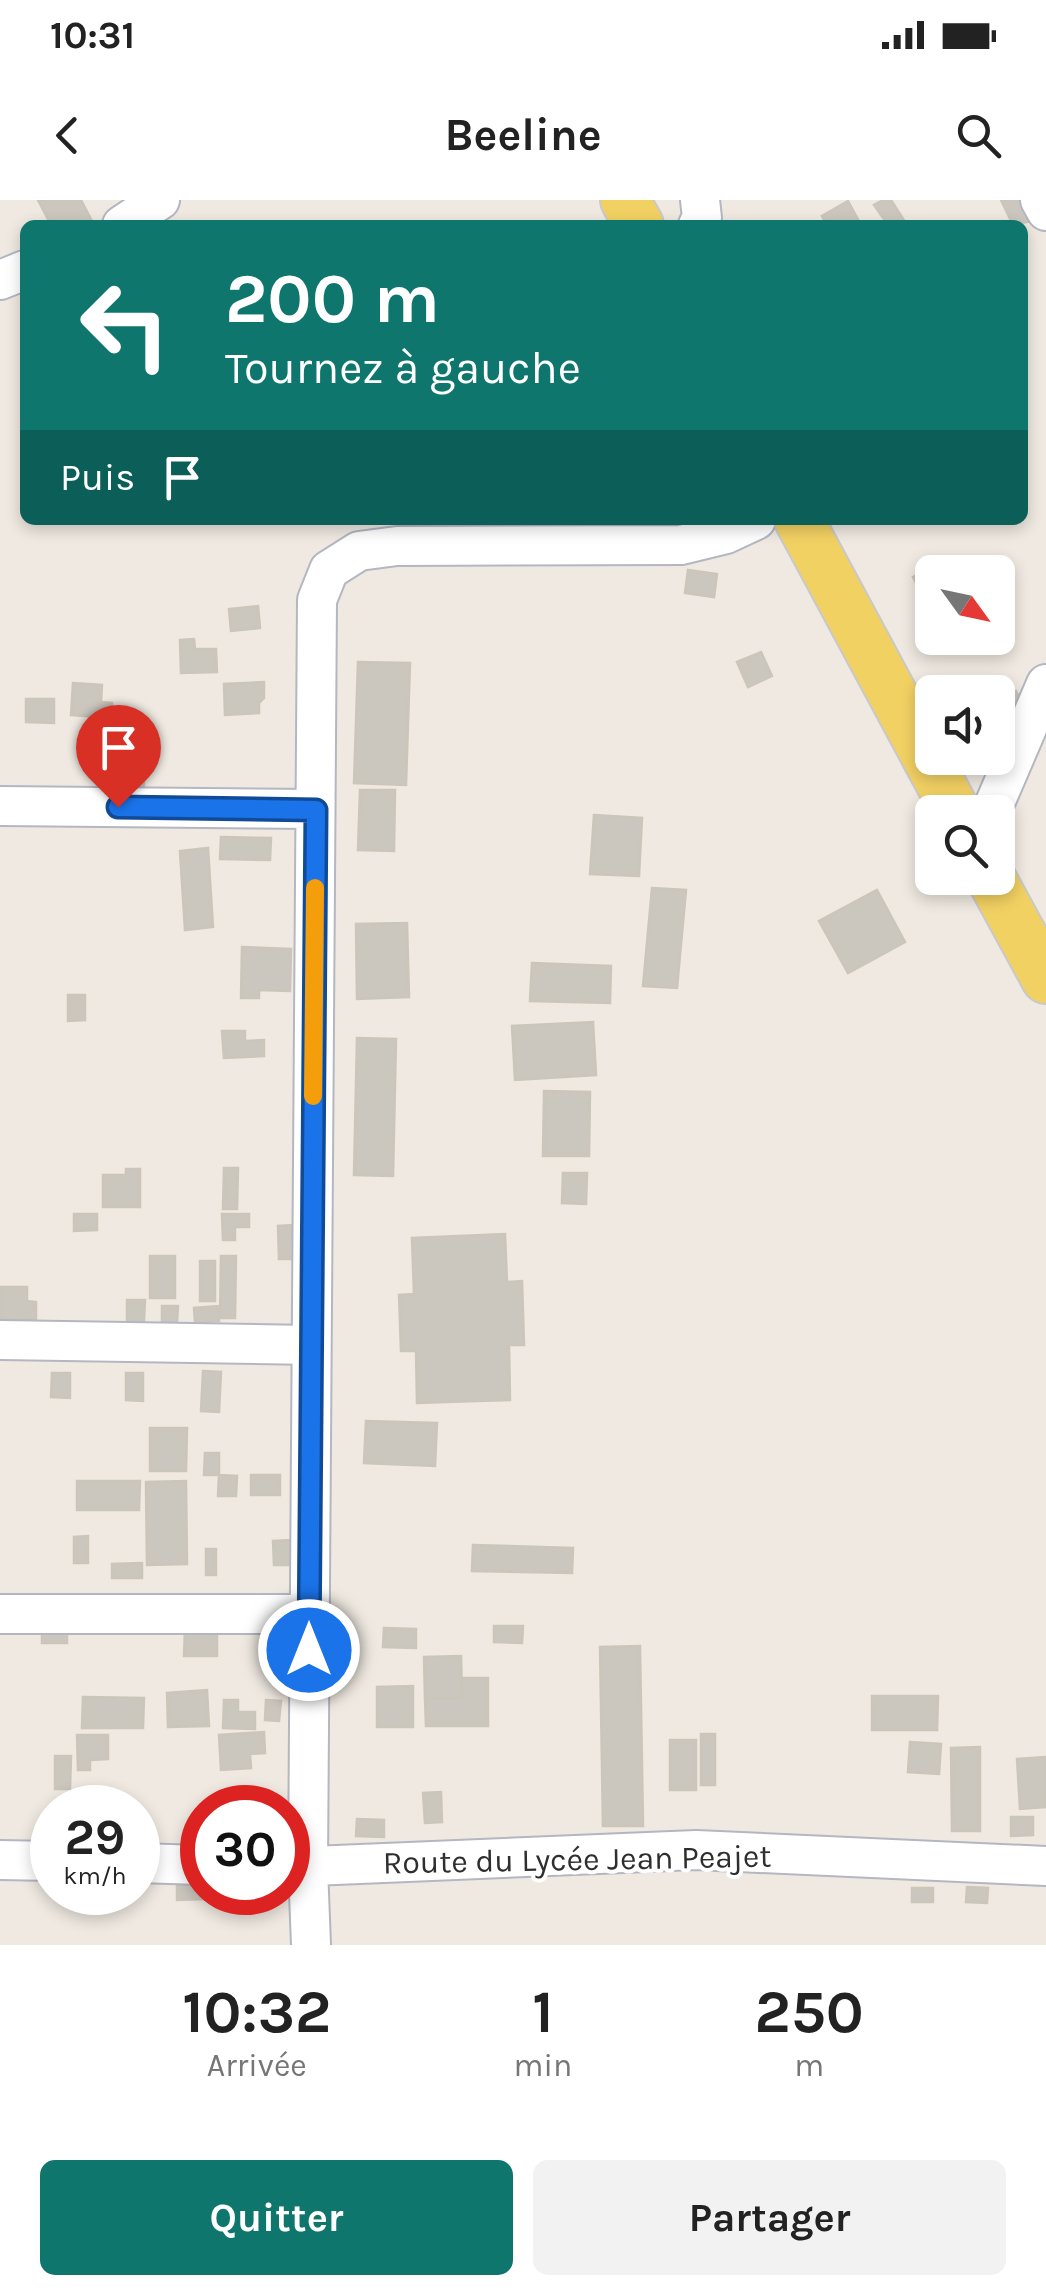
<!DOCTYPE html>
<html lang="fr">
<meta charset="utf-8">
<style>
body{margin:0;font-family:Karla,sans-serif;background:#f2f2f2;color:#222;height:100vh;display:flex;flex-direction:column;font-size:38px;white-space:nowrap}
*{box-sizing:border-box;margin:0}
p{font-size:32px;color:#767676}
.icon{flex:none;width:55px;height:55px;fill:none;stroke:currentColor;stroke-width:2;stroke-linecap:round;stroke-linejoin:round}
.map{position:relative;height:1745px;overflow:hidden}
.sheet{display:flex;flex-direction:column;background:#fff;flex:1}
.sheet>*{flex:none}
.banner{position:absolute;left:20px;top:20px;width:1008px;height:305px;border-radius:15px;box-shadow:0 5px 15px #0003;background:#0f766e;color:#fff;overflow:hidden}
.needle{width:65px;rotate:123deg}
.controls{position:absolute;left:915px;top:355px;display:grid;gap:20px}
.controls a{display:grid;place-items:center;width:100px;height:100px;border-radius:15px;background:#fff;box-shadow:0 5px 15px #0003;font-size:50px}
.speed{position:absolute;left:30px;top:1585px;display:flex;gap:20px;font-size:50px;font-weight:700;text-align:center}
.speed>*{display:grid;place-content:center;width:130px;height:130px;border-radius:50%;background:#fff;box-shadow:0 5px 15px #0003;line-height:1}
.speed small{font-size:25px;font-weight:400}
.speed .limit{border:15px solid #d22;background:#fff;color:#111}
.pin{position:absolute;display:grid;place-items:center;width:85px;height:85px;color:#fff;margin:-102px -42px;border-radius:50% 50% 50% 0;rotate:-45deg;box-shadow:0 0 10px #0007}
.pin .icon{rotate:45deg}
.me{position:absolute;width:110px;margin:-55px;rotate:0deg;stroke-linejoin:round;filter:drop-shadow(0 0 8px #0008)}
.turn{display:flex;align-items:center;gap:35px;height:210px;padding:0 40px;font-size:45px}
.turn .icon{width:130px;height:130px;stroke-width:2.5}
.turn b{display:block;font-size:70px;line-height:85px}
.then{display:flex;align-items:center;height:95px;padding:0 40px;background:#0003;gap:20px;font-size:38px}
.eta{display:flex;justify-content:space-evenly;align-items:center;height:170px;text-align:center}
.eta b{font-size:60px;font-weight:700;line-height:70px}
.button{display:flex;gap:20px;margin-top:auto;padding:20px 40px}
.button a{flex:1;height:115px;border-radius:15px;background:#0f766e;color:#fff;font-size:40px;font-weight:700;line-height:115px;text-align:center}
.button a+a{background:#f2f2f2;color:#222}
.status{display:flex;justify-content:space-between;align-items:center;height:70px;padding:0 50px;background:#fff;direction:ltr}
.status svg{height:28px;fill:currentColor}
header{display:flex;justify-content:space-between;align-items:center;height:130px;padding:0 40px;background:#fff;font-size:45px;font-weight:700}
.map>svg:first-child{display:block}
</style>
<div class="status"><b>10:31</b><svg viewBox="0 0 49 12"><path d="M0 12V9h3v3zM5 12V6h3v6zM10 12V3h3v9zM15 12V0h3v12zM26 1h20v11H26zM47 4h2v5h-2z"/></svg></div>
<header><svg class="icon" aria-label="back" viewBox="0 0 24 24"><path d="M15 5l-7 7 7 7"/></svg>Beeline<svg class="icon" aria-label="search" viewBox="0 0 24 24"><circle cx="10" cy="10" r="6"/><path d="M15 15l6 6"/></svg></header>
<div class="map">
<svg width="1046" height="1745" viewBox="0 0 1046 1745">
<rect width="100%" height="100%" fill="#efe9e1"/>
<!-- building -->
<path fill="#cbc7bf" stroke="#cbc5ba" stroke-width="2.5" d="M38,0H81L94,25H51Z
M883,0H891L907,25H888L874,5Z
M1001,0H1026L1035,20L1013,25Z
M848,1L861,25H827L822,16Z
M930,368L932,373V398L926,402L913,377Z
M688,370L717,374L714,397L685,393Z
M258,406L260,428L231,431L229,409Z
M194,439L195,449H216L217,472L181,473L180,440Z
M761,452L772,476L748,487L737,462Z
M358,462L410,463L406,585L354,583Z
M264,482V498L259,503V513L225,515L224,484Z
M73,483L102,485L101,502L112,503V518L71,515Z
M1016,491L1024,505L1010,512L1017,526L1005,532L998,518V500Z
M26,499H54V523L26,522Z
M117,575H144V589H117Z
M360,590H395L394,651L358,650Z
M594,615L642,618L639,676L590,674Z
M221,637L271,638L270,660L220,659Z
M208,648L213,727L185,730L180,651Z
M652,688L686,690L677,788L643,786Z
M877,690L905,742L848,773L819,721Z
M407,723L409,797L357,799L356,724Z
M242,747L291,749L290,791L259,790V798H241Z
M532,763L611,766L610,803L530,801Z
M68,795H85V820L68,821Z
M593,822L596,875L515,880L512,826Z
M222,831H245V841L264,840V856L224,858Z
M357,838L396,839L393,976L354,975Z
M544,891L590,892L589,956H543Z
M224,968H238L237,1009H223Z
M126,969H140V1007H103V975H126Z
M563,973H587L586,1004L562,1003Z
M74,1014H97V1030L74,1031Z
M222,1014H249V1027H235V1040H223Z
M294,1025L295,1059H279L278,1026Z
M505,1034L507,1082L522,1081L524,1145H509L510,1200L417,1203L416,1151H401L399,1095L414,1094L412,1038Z
M150,1056H175V1098H150Z
M221,1056H236L235,1118H220Z
M200,1061H215V1101H200Z
M0,1087H27V1101L36,1102V1119H0Z
M127,1100H145L144,1121L127,1122Z
M162,1106H178L177,1122H162Z
M218,1106L219,1121L195,1122L194,1108Z
M203,1171L221,1172L219,1212L201,1211Z
M52,1173H70V1198L51,1197Z
M126,1173H143V1201L126,1200Z
M366,1221L437,1223L435,1266L364,1263Z
M150,1228H187L186,1271H150Z
M205,1253H219V1275H204Z
M219,1275L237,1276L236,1296H218Z
M251,1275H280V1295H251Z
M77,1281H140L139,1310H77Z
M186,1281L187,1364L147,1365L146,1282Z
M88,1336V1363H74V1337Z
M291,1340V1365H274L273,1341Z
M473,1345L573,1348L572,1373L472,1371Z
M206,1349H216V1375H206Z
M142,1363V1378H112V1364Z
M42,1426H67V1443H42Z
M494,1426H523L522,1443L494,1442Z
M185,1427L217,1428V1456H184Z
M384,1428L416,1429V1448L383,1447Z
M640,1446L643,1626H603L600,1447Z
M461,1456L462,1498L425,1499L424,1457Z
M462,1478H488V1526H426L425,1499L462,1498Z
M413,1486V1527H377V1487Z
M207,1490L209,1526L168,1527L167,1493Z
M872,1496H938L937,1530H872Z
M83,1497L144,1498L143,1528H82Z
M224,1500H238V1512H255V1529L223,1528Z
M266,1500L281,1501L279,1521L265,1520Z
M264,1532L265,1553L250,1554L251,1568L221,1570L219,1535Z
M701,1534H715V1585H701Z
M77,1535H108V1559L90,1560V1570H78Z
M670,1540H696V1590H670Z
M910,1542L941,1544L939,1574L908,1572Z
M980,1547V1631H952L951,1548Z
M55,1556H71L70,1589H55Z
M1046,1557V1607L1020,1609L1017,1559Z
M72,1591H88L87,1608H72Z
M441,1592L442,1622L425,1623L423,1593Z
M1011,1617H1033V1635L1011,1636Z
M357,1619L384,1620V1637L356,1636Z
M202,1684L205,1699L177,1700V1685Z
M967,1687L988,1688L987,1703L966,1702Z
M912,1688H933V1702H912Z"/>
<g fill="none" stroke-linecap="round" stroke-linejoin="round">
<defs>
<path id="minor" d="M1040,0L1046,11
M122,25L160,0
M698,25L702,18L700,0
M0,80L25,70
M0,606L315,609
M991,612L1046,484
M0,1140L311,1145
M0,1414H310
M0,1660L52,1661
M138,1663L202,1665
M288,1667L696,1650L1046,1666
M311,1745L308,1667L317,400L329,370L359,351L397,346L681,345L726,334L756,320"/>
<path id="major" d="M625,0L639,25
M799,320L956,612
M991,678L1046,779"/>
</defs>
<!-- minor casing -->
<use href="#minor" stroke="#b4b7c1" stroke-width="42"/>
<!-- major casing -->
<use href="#major" stroke="#c9c9c9" stroke-width="52"/>
<!-- minor -->
<use href="#minor" stroke="#fff" stroke-width="38"/>
<!-- major -->
<use href="#major" stroke="#f2d163" stroke-width="48"/>
</g>
<g fill="none" stroke-linecap="round" stroke-linejoin="round">
<defs>
<path id="route" d="M118,607L316,610L309,1450"/>
</defs>
<!-- route casing -->
<use href="#route" stroke="#114b97" stroke-width="25"/>
<!-- route -->
<use href="#route" stroke="#1a73e8" stroke-width="18"/>
<!-- slow -->
<path stroke="#f59e0b" stroke-width="18" d="M313,896L315,688"/>
</g>
<g text-anchor="middle" stroke-width="8" stroke-linejoin="round" paint-order="stroke">
<!-- street labels -->
<g font-size="32" fill="#2e2e2e" stroke="#fff">
<text transform="translate(577 1659) rotate(-1)" y="11">Route du Lycée Jean Peajet</text>
</g>
</g>
</svg>
<div class="controls">
<a><svg class="needle" viewBox="-14 -14 28 28"><path d="M0-13l5 13h-10z" fill="#e53935"/><path d="M0 13l5-13h-10z" fill="#767676"/></svg></a>
<a><svg class="icon" aria-label="sound" viewBox="0 0 24 24"><path d="M4 9h4l5-4v14l-5-4H4zM17 9q2 3 0 6"/></svg></a>
<a><svg class="icon" aria-label="search" viewBox="0 0 24 24"><circle cx="10" cy="10" r="6"/><path d="M15 15l6 6"/></svg></a>
</div>
<div class="speed"><div>29<small>km/h</small></div><div class="limit">30</div></div>
<div class="pin" style="left:118px;top:607px;background:#d93025"><svg class="icon" aria-label="arrive" viewBox="0 0 24 24"><path d="M6 21V4h12l-3 4 3 4H6"/></svg></div>
<svg class="me" style="left:309px;top:1450px" viewBox="-20 -20 40 40"><circle r="17" fill="#1a73e8" stroke="#fff" stroke-width="3"/><path d="M0-11L8 9 0 5-8 9z" fill="#fff"/></svg>
<div class="banner">
<div class="turn"><svg class="icon" aria-label="left" viewBox="0 0 24 24"><path d="M17 20v-9H6M10 6l-5 5 5 5"/></svg><div><b>200 m</b>Tournez à gauche</div></div>
<div class="then">Puis<svg class="icon" aria-label="arrive" viewBox="0 0 24 24"><path d="M6 21V4h12l-3 4 3 4H6"/></svg></div>
</div>
</div>
<section class="sheet">
<div class="eta">
<div><b>10:32</b><p>Arrivée</p></div>
<div><b>1</b><p>min</p></div>
<div><b>250</b><p>m</p></div>
</div>
<div class="button"><a>Quitter</a><a>Partager</a></div>
</section>
